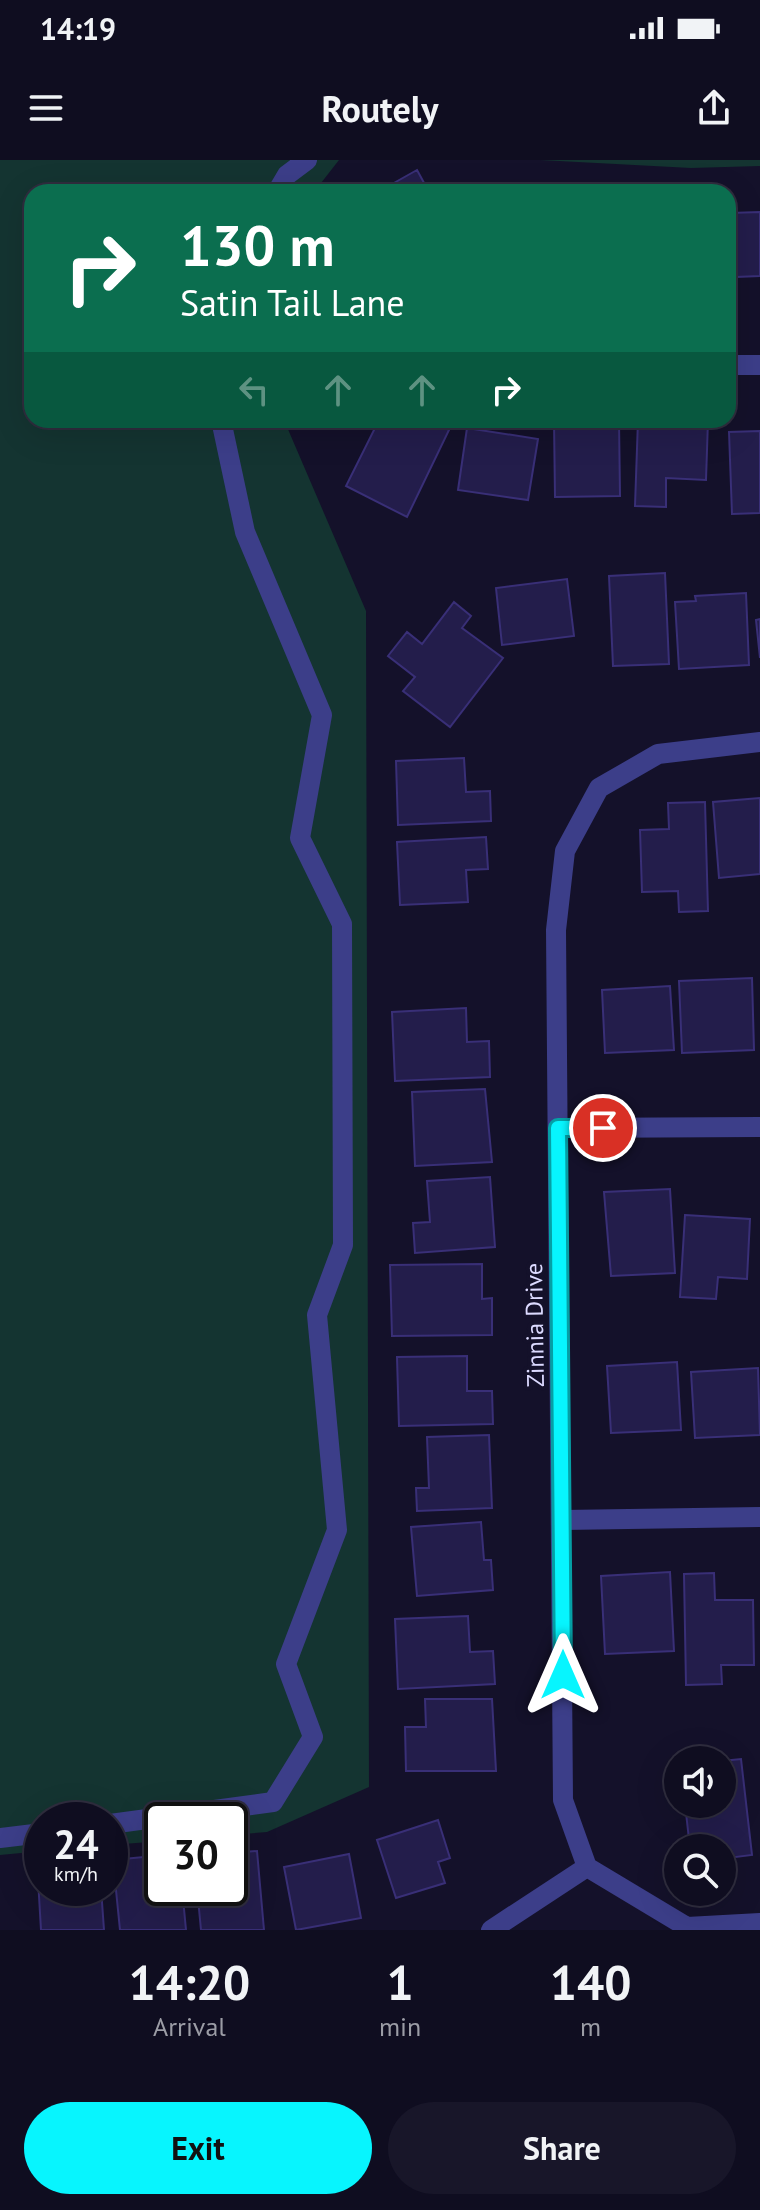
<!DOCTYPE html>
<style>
body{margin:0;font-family:"PT Sans",sans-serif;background:#181629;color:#f1f3f6;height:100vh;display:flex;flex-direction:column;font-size:30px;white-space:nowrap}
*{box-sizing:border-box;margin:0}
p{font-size:26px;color:#9b9ca5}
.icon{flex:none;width:44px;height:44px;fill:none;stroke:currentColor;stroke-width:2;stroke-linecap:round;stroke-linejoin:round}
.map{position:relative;height:1770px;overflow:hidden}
.side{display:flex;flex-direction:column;background:#0f0d20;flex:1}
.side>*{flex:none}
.banner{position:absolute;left:24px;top:24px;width:712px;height:244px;border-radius:24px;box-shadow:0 8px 32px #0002,0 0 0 2px #2f2d3e;background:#0b6e4f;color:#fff;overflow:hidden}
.controls{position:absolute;left:664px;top:1586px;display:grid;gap:16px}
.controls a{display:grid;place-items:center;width:72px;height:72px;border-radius:50%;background:#0f0d20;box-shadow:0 8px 32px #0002,0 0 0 2px #2f2d3e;font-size:40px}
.speed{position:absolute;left:24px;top:1642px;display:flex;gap:16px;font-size:40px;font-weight:700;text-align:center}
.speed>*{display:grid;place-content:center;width:104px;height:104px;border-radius:50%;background:#0f0d20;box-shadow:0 8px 32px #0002,0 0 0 2px #2f2d3e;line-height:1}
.speed small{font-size:20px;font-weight:400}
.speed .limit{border:4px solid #111;border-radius:12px;background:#fff;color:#111}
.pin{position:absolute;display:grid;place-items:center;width:68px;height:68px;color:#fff;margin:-34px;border:4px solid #fff;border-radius:50%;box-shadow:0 2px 8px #0007}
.me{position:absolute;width:88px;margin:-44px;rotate:0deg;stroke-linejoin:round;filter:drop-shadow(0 0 6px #0008)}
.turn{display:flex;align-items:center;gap:28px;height:168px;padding:0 24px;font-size:36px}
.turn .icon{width:104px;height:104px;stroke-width:2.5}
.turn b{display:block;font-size:56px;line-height:68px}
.lanes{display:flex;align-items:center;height:76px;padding:0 24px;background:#0003;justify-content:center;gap:40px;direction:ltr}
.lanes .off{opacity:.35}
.eta{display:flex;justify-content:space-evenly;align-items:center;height:136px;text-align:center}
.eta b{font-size:48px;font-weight:700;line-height:56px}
.button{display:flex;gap:16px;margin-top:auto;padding:16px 24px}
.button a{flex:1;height:92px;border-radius:48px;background:#07f5fe;color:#111;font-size:32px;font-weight:700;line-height:92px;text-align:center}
.button a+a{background:#181629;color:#f1f3f6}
.status{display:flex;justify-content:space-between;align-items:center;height:56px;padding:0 40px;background:#0f0d20;direction:ltr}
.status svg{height:22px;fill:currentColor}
header{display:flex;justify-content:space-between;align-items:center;height:104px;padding:0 24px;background:#0f0d20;font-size:36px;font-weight:700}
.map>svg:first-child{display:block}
</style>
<div class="status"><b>14:19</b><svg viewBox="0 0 49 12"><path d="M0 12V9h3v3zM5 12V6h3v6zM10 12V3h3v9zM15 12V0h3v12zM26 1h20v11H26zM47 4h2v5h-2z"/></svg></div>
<header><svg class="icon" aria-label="menu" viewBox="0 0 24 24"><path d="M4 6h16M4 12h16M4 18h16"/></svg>Routely<svg class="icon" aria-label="share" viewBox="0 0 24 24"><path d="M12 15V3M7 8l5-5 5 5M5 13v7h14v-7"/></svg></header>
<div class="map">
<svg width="760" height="1770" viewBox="0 0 760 1770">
<rect width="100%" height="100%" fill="#14112a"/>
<!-- green -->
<path fill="#143431" d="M0,0H339L314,32H32V260H284L366,451L369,1627L267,1672L230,1675V1660H162V1681L110,1685V1660H42V1691L0,1695Z
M540,0H760V6L691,8Z"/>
<!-- building -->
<path fill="#231d4b" stroke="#392f77" stroke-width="2" d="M417,10L429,32H378Z
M728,33L730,53L760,52V116L736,117V124H728Z
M379,260H391L406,268L410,260H429L449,270L407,357L346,326Z
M554,260H619L620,336L555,337Z
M638,260H708L706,320L666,318V347L635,346Z
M467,268L538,279L528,340L458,330Z
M760,271V353L732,354L729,272Z
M665,413L669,504L613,506L609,416Z
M567,419L574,476L502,485L496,428Z
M746,433L749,505L679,509L675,442L696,441L695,436Z
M454,442L471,456L462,468L503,498L450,567L403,531L415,517L388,496L407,472L422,484Z
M760,459V498L756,460Z
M464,598L466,632L490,631L491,661L398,665L396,601Z
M760,638V714L719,718L713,642Z
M705,642L708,751L679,752L678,731L642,732L640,670L669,669L668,643Z
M486,677L488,709L466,710L468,742L400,745L397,682Z
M752,818L754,890L682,893L679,821Z
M670,826L674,890L605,893L602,830Z
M466,848L467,882L489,881L490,917L395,921L392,852Z
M485,929L492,1002L415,1006L412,932Z
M490,1017L495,1087L415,1093L413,1063L430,1062L427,1021Z
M670,1029L675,1113L611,1116L604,1032Z
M685,1055L750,1059L747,1119L718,1117L716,1139L680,1137Z
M482,1104V1139L492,1138V1175L392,1176L390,1105Z
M467,1196V1231H492L493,1264L399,1266L397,1197Z
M677,1202L681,1270L611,1273L607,1206Z
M758,1208L760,1275L695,1278L691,1212Z
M489,1275L492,1348L417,1351L416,1328H429L427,1277Z
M481,1362L484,1400H491L493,1430L417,1436L411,1367Z
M670,1412L674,1491L605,1494L601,1416Z
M714,1413L715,1440H753L754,1505H721L722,1524L686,1525L684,1414Z
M468,1456L470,1492L493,1491L495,1524L398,1529L395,1459Z
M425,1539H492L496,1611H406L405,1567H426Z
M741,1599L752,1695L728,1698L727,1690L722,1688H690L685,1644H722V1601Z
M438,1660L450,1698L438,1702L445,1723L396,1738L377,1680Z
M257,1691L264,1770H201L197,1728H230V1693Z
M349,1694L361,1758L296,1770L284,1707Z
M154,1696L156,1723L162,1722V1728H182L186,1770H120L113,1700Z
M42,1718V1728H101L104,1770H41L38,1719Z"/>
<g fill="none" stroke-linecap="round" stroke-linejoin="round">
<!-- minor -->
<path stroke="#3c3e89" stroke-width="20" d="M277,32L287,15L307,0
M728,205H760
M558,968L760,967
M563,1360L760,1357
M110,1664L273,1642L313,1577L286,1504L337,1370L317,1155L343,1085L342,764L300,678L322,555L245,372L221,260
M0,1678L42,1673
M587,1707L563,1640L556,770L565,691L599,628L658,594L760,582
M587,1707L687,1767L760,1763
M491,1770L587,1707"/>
</g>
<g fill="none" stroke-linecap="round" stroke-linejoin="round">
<defs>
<path id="route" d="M563,1515L558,968H603"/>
</defs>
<!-- route casing -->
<use href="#route" stroke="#059fa5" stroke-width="20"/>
<!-- route -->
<use href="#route" stroke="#07f5fe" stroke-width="14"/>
</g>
<g text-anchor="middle" stroke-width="8" stroke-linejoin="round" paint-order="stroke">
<!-- street labels -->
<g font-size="24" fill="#dcdaff" stroke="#14112a">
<text transform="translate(535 1165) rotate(-91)" y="8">Zinnia Drive</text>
</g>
</g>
</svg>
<div class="controls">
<a><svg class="icon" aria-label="sound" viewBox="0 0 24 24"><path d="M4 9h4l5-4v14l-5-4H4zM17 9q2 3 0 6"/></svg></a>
<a><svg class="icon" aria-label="search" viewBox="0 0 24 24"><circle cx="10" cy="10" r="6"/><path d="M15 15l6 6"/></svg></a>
</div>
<div class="speed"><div>24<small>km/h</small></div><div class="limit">30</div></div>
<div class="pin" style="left:603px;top:968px;background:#d93025"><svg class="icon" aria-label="arrive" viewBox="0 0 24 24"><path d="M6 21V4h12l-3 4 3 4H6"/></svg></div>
<svg class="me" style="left:563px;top:1515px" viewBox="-20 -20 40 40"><path d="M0-17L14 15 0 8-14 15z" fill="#07f5fe" stroke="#fff" stroke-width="4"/></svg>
<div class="banner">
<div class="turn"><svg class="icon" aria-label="right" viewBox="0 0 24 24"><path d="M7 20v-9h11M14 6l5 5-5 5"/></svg><div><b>130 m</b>Satin Tail Lane</div></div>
<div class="lanes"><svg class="icon off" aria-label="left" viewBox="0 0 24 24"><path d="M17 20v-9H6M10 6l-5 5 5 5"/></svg><svg class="icon off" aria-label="ahead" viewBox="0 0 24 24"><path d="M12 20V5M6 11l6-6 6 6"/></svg><svg class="icon off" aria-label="ahead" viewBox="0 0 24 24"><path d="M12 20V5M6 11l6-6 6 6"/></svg><svg class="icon" aria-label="right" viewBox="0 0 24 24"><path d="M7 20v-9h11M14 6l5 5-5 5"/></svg></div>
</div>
</div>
<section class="side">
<div class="eta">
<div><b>14:20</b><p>Arrival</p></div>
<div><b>1</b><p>min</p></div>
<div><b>140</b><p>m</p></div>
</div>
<div class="button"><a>Exit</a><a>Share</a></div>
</section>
